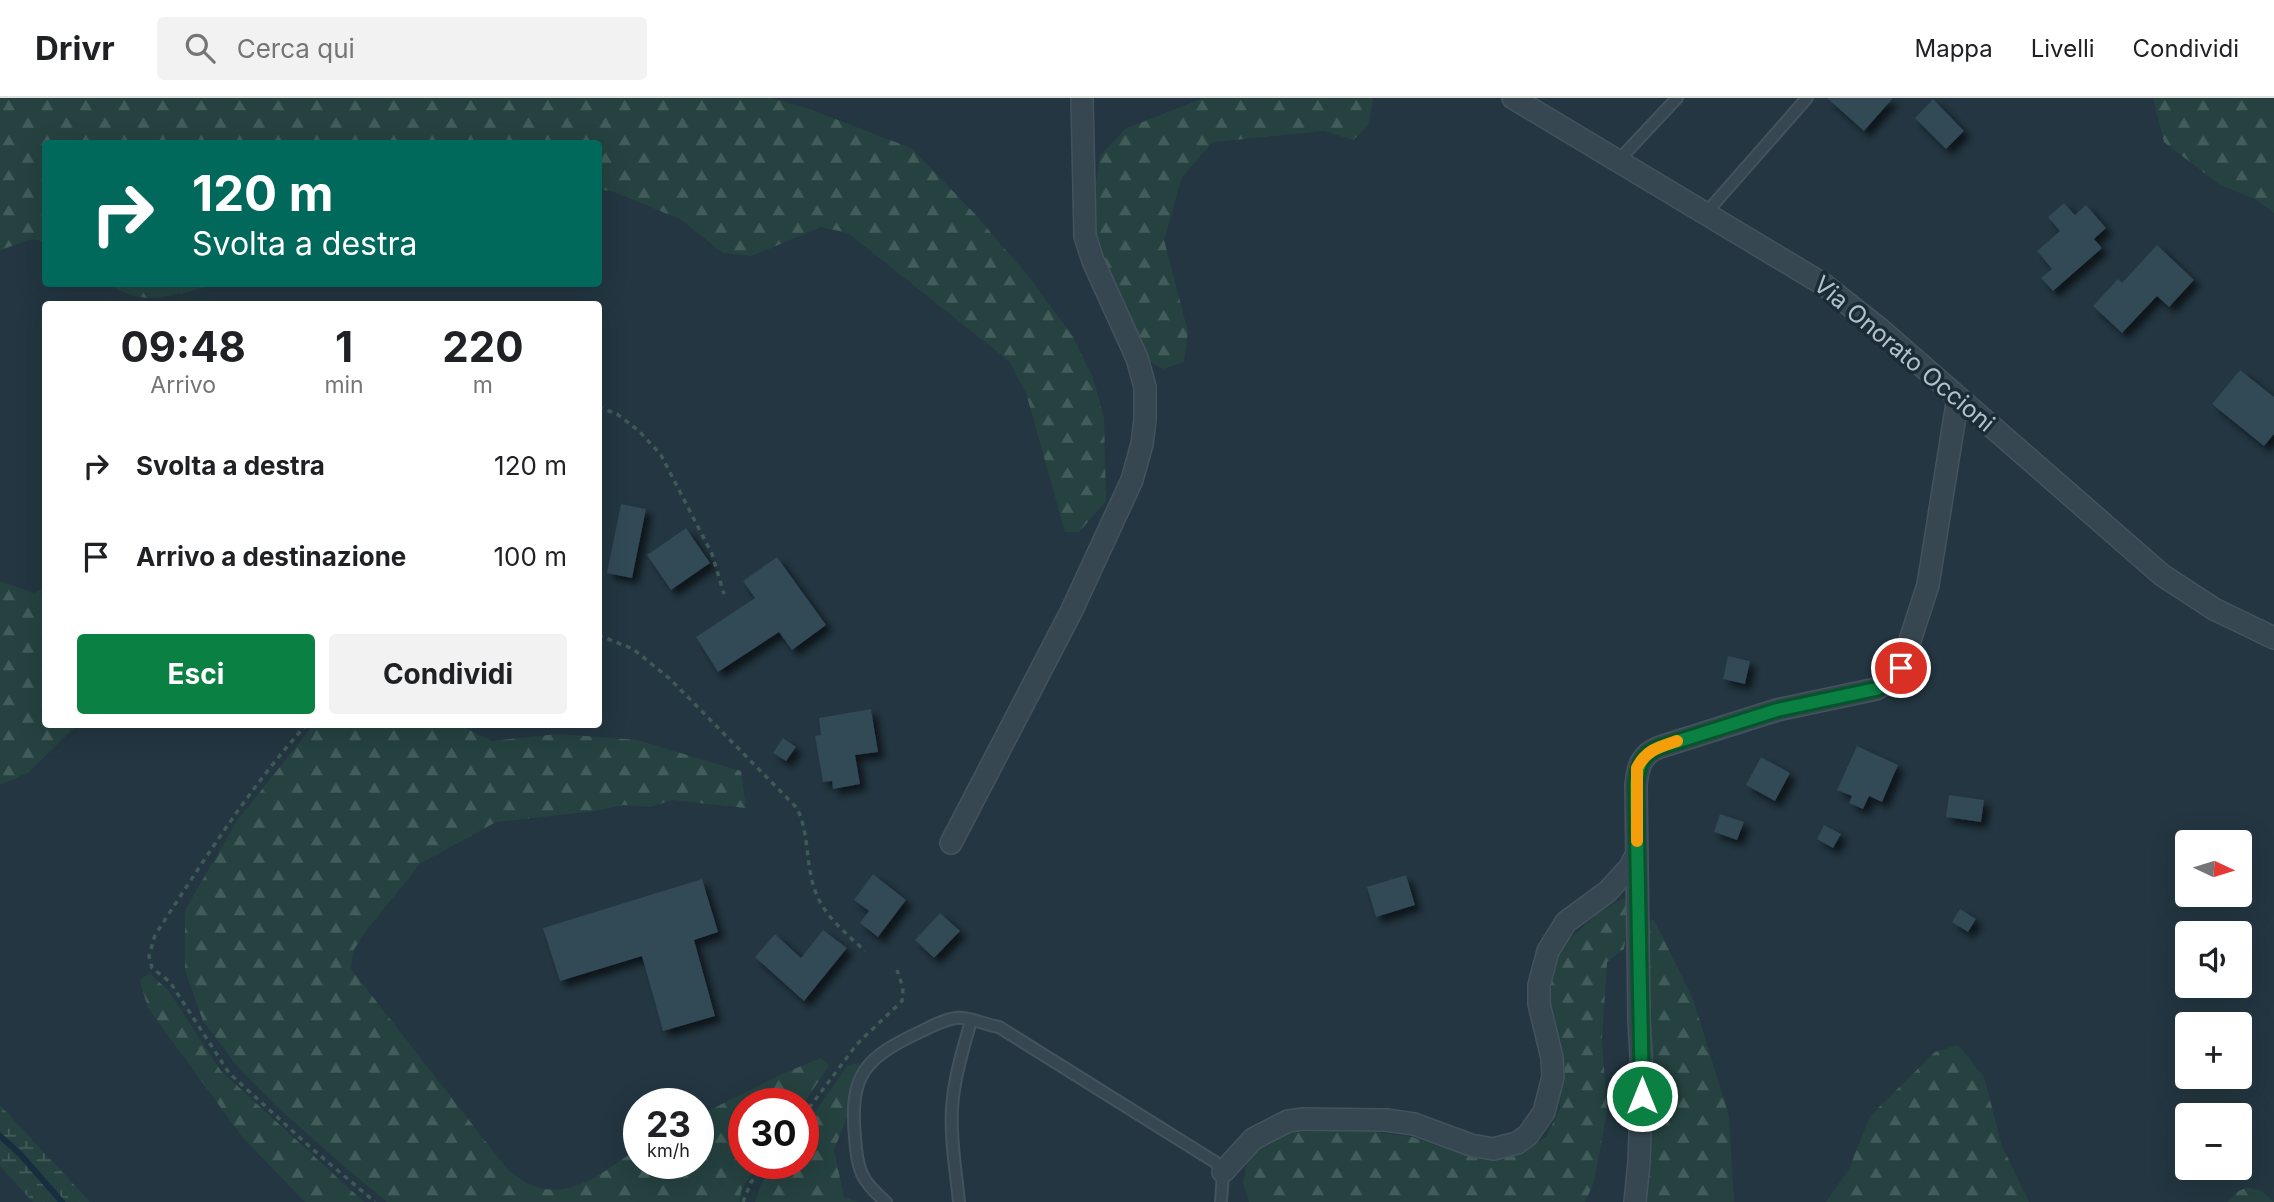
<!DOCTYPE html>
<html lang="it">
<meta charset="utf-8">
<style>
body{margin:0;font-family:Inter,sans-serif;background:#f2f2f2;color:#202124;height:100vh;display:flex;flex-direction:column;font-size:26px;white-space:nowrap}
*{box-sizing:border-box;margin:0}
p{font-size:23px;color:#757577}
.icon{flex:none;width:38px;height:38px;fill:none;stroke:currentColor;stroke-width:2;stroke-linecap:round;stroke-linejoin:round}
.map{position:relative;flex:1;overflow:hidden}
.side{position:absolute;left:42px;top:203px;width:560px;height:427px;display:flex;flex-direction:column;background:#fff;border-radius:7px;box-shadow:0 7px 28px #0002}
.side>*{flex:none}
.hud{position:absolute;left:42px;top:42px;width:560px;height:147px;border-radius:7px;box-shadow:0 7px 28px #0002;background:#00695c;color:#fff;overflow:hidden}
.needle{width:46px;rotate:94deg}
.buttons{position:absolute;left:2175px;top:732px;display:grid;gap:14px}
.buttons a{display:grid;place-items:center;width:77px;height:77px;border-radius:7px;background:#fff;box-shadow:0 7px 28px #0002;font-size:35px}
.speed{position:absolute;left:623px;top:990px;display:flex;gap:14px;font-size:35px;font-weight:700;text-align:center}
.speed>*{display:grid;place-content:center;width:91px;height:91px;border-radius:50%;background:#fff;box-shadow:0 7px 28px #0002;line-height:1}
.speed small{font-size:18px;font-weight:400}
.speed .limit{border:10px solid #d22;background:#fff;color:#111}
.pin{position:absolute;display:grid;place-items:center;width:60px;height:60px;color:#fff;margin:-30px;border:4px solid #fff;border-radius:50%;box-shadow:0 2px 7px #0007}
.me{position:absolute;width:77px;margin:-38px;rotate:0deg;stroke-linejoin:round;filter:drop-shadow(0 0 5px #0008)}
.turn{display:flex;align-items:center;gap:24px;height:147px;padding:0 35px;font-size:32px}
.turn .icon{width:91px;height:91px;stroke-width:2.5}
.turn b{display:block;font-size:49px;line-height:60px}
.eta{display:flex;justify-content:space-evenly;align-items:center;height:119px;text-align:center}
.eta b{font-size:42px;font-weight:700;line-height:49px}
.action{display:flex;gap:14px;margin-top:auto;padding:14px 35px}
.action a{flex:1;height:80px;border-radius:7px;background:#0b8043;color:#fff;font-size:28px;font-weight:700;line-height:80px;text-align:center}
.action a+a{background:#f2f2f2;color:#202124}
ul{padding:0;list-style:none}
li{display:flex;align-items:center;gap:21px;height:91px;padding:0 35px}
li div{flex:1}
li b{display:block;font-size:26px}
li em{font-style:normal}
header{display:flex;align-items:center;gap:42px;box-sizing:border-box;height:98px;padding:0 35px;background:#fff;border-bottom:2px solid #e0e0e0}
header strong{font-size:33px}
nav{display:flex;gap:38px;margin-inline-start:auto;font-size:24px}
.search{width:490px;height:63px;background:#f2f2f2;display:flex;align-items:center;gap:18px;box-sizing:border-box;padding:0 24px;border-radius:7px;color:#757577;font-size:26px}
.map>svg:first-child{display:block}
</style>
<header>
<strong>Drivr</strong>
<div class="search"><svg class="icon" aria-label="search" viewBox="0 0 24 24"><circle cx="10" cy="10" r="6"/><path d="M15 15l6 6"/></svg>Cerca qui</div>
<nav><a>Mappa</a><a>Livelli</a><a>Condividi</a></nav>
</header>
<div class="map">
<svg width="2274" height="1104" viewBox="0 0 2274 1104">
<defs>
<pattern id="forest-firs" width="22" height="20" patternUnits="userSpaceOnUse" patternTransform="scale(1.75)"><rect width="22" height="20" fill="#254240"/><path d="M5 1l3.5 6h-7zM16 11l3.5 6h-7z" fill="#425c5a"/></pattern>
<pattern id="wetland-marsh" width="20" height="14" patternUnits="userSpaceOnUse" patternTransform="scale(1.75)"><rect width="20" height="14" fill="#254240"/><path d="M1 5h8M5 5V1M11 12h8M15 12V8" fill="none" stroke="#425c5a"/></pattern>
<filter id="shadow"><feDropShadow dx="6" dy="6" stdDeviation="3.5" flood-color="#0009"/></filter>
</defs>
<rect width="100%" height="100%" fill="#233641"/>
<!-- forest -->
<path fill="url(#forest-firs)" d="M0,0H772L809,11L911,50L974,115L1029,179L1073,239L1093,280L1104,320L1106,403L1079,434H1065L1026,295L1009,263L848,135L821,129L752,158L723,155L680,121L614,94L599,91L598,46H379L368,43L360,46H46L45,144L33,141L0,152Z
M1203,0H1373L1369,27L1353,42L1324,33L1213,44L1182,79L1164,142L1188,234L1184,264L1163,271L1145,260L1095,151L1091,118L1100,58L1125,31Z
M2153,0H2274V115L2255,101L2220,87L2164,44Z
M111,186H216C181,195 142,212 111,186Z
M0,483L34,495L45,489L46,626L77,627L28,675L0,687Z
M314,626L460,627L492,643L558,636L637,642L741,673L746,710L672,702L651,709L624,707L595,713L496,724L420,766L369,829L353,853L351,871L508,1072C516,1077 526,1086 536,1089C575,1101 608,1070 639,1050V1066H698V1018L784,975L821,960L829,968L803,1006H744V1066H757L741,1093L740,1104H387L347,1071L274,1006L238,969L203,923L185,873V812L237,723Z
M1632,795L1624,851L1607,864L1602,941L1607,1014L1594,1084L1585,1104H1249L1243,1085L1247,1066L1261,1046L1286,1035L1351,1031L1412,1039L1474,1060L1512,1059L1546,1039L1560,1011L1561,963L1550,917V886L1561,849L1597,816Z
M1654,822L1693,901L1729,1018L1734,1104H1638L1642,823Z
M149,875L168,892L221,973L364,1104H305L243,1040L148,910L140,883Z
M1958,947L1984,979L2002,1048L2029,1104H1826L1849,1071L1870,1018L1935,954Z
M860,965L848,1016L834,1052L844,1099L858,1104H755L762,1084L776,1066H803V1031L848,967Z
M2247,1089L2262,1093L2274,1104H2228L2237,1094Z"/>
<!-- wetland -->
<path fill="url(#wetland-marsh)" d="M0,1007L90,1104H33L0,1068Z"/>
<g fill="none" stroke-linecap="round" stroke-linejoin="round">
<!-- stream -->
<path stroke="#142f40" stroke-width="6" d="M0,1038L20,1056L62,1104"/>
</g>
<!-- building -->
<path fill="#314856" filter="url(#shadow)" d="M1827,0H1893L1864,33Z
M1933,1L1964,33L1946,51L1915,20Z
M2064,105L2075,117L2086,107L2106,130L2094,141L2102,150L2053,193L2041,180L2052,171L2037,153L2060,133L2048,119Z
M2157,147L2194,182L2169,209L2157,198L2122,235L2093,208L2118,181L2122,185Z
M2240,272L2274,299V336L2264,348L2212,306Z
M621,406L646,411L632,480L607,475Z
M686,430L710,465L671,492L647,457Z
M777,459L826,527L792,552L779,534L718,574L696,539L755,500L743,483Z
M1728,558L1750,563L1745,586L1723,581Z
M871,611L878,654L855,657L860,686L833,691L832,683L823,684L815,638L821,637L819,620Z
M783,640L796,649L786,663L773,655Z
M1857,648L1898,667L1882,704L1869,698L1863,711L1849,705L1852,698L1837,692Z
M1761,659L1790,675L1775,703L1746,687Z
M1949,697L1984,702L1981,724L1946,719Z
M1720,716L1744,724L1737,742L1714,734Z
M1824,727L1841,736L1833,750L1817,741Z
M873,776L906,802L878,839L860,825L869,813L854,802Z
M1406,777L1415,807L1376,819L1367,789Z
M702,781L718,834L694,842L715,918L663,933L642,858L560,883L543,830Z
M1960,811L1976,821L1968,834L1952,824Z
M940,815L960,833L934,860L915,842Z
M823,832L847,850L804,903L755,859L775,836L801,860Z"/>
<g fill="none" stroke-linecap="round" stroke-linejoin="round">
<defs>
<path id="lane" d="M1618,63L1677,0
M1706,115L1807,0
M886,1104C861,1083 857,1071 855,1039C849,975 866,959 922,933C932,928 951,918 963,920C974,921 987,927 999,929L1215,1064L1223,1074L1221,1104
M959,1104C956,1073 950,1041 952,1010C954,980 963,951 971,923"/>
<path id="street" d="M1513,0L1823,186L1881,232L2162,477L2214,511L2274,540
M951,745L1071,514L1132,382L1142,346L1145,322V289L1137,260L1093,163L1085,138L1082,0
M1223,1074L1253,1041L1288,1023L1303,1021L1386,1022L1414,1026L1471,1047L1493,1051L1517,1045L1528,1037L1544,1014L1553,979L1552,960L1539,906V887L1548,853L1566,824L1607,794L1630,769L1637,755
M1635,1104L1639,1064L1642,976L1639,921L1636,687C1638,668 1641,656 1660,649L1777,612L1876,591L1895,580L1901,570L1928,487L1958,299"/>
</defs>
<!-- lane casing -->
<use href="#lane" stroke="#43535d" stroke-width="14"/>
<!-- street casing -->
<use href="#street" stroke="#43535d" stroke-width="24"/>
<!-- path -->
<path stroke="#3e5a57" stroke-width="3.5" stroke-dasharray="5 5" stroke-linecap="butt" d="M598,309L617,316L639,333L661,357L712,456L724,496
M598,537L633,551L669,580L797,710C810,737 805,768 816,795C825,819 847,836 865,853
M307,626C248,691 203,764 155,837L149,858L152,870L170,884L229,975L310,1049L375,1104
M803,1018L857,946L902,903L903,890L897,872
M743,1104L751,1084L767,1066"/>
<!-- lane -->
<use href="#lane" stroke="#374751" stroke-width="10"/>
<!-- street -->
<use href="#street" stroke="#374751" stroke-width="21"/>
</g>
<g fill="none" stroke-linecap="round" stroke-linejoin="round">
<defs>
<path id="route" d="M1642,998L1636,687C1638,668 1641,656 1660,649L1777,612L1876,591C1888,586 1894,581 1901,570"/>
</defs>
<!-- route casing -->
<use href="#route" stroke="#07532c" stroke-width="18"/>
<!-- route -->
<use href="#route" stroke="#0b8043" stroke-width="12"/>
<!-- slow -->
<path stroke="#f59e0b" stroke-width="12" d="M1637,743V670C1646,652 1659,649 1677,643"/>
</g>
<g text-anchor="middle" stroke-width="7" stroke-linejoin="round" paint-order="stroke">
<!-- street labels -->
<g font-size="24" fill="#b3c1cb" stroke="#1c2c36">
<text transform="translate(1904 256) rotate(40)" y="8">Via Onorato Occioni</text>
</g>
</g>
</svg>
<div class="buttons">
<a><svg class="needle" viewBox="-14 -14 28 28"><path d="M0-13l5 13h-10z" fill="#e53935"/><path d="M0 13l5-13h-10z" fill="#757577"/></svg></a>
<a><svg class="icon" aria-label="sound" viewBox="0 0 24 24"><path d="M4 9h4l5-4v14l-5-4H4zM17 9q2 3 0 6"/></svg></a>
<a>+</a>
<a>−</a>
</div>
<div class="speed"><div>23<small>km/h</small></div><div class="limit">30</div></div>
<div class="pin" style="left:1901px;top:570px;background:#d93025"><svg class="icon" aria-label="arrive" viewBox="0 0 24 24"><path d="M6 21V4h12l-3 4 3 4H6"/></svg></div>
<svg class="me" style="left:1642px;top:998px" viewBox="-20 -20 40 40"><circle r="17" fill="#0b8043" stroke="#fff" stroke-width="3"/><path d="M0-11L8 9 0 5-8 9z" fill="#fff"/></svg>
<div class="hud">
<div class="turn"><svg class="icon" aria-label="right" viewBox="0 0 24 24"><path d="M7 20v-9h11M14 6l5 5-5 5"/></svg><div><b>120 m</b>Svolta a destra</div></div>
</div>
<section class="side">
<div class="eta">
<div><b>09:48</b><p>Arrivo</p></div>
<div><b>1</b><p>min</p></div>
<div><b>220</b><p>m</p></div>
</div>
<ul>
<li><svg class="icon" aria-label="right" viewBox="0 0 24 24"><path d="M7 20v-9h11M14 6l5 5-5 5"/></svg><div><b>Svolta a destra</b></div><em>120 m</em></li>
<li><svg class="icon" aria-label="arrive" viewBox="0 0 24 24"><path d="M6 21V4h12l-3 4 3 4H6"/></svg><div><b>Arrivo a destinazione</b></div><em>100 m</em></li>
</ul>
<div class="action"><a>Esci</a><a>Condividi</a></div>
</section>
</div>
